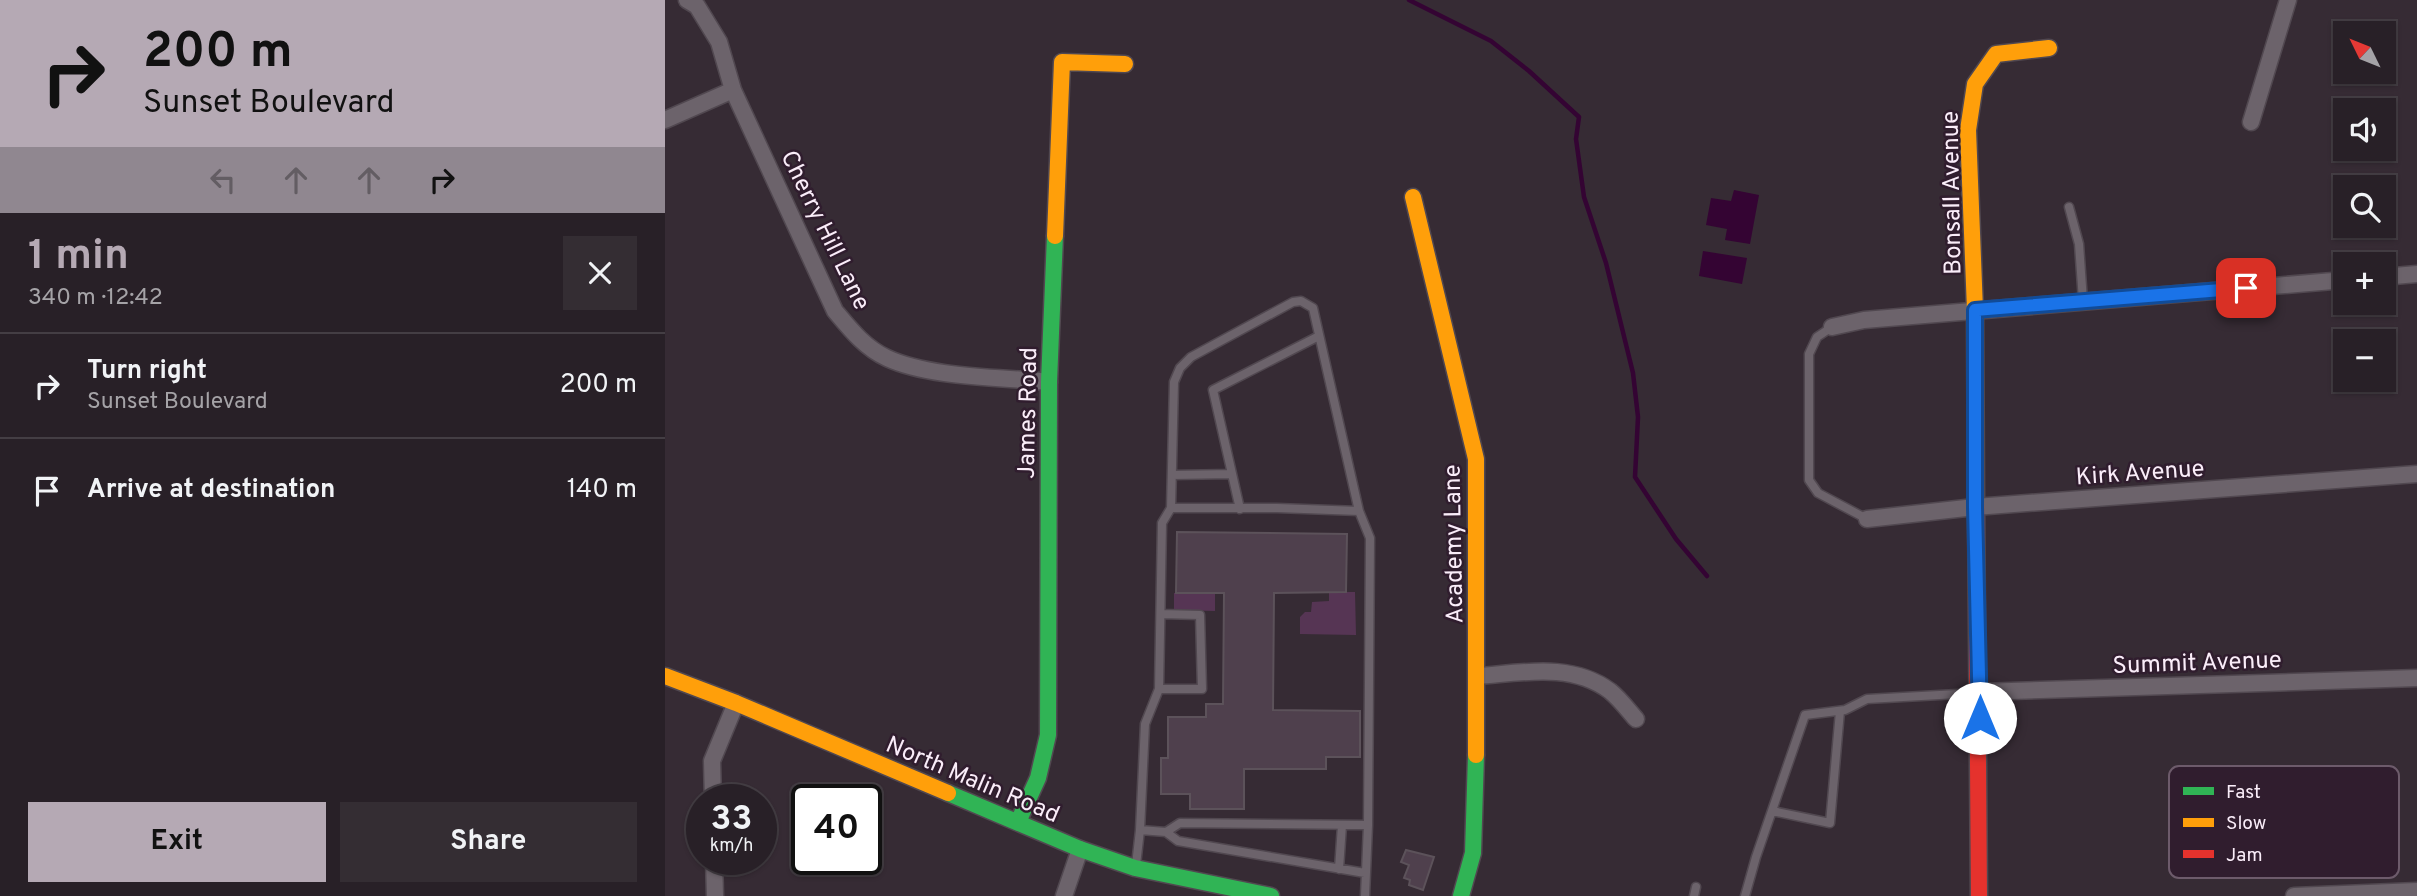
<!DOCTYPE html>
<meta charset="utf-8">
<style>
body{margin:0;font-family:Overpass,sans-serif;background:#342d33;color:#f1f3f6;height:100vh;display:flex;flex-direction:column;font-size:26px;white-space:nowrap}
*{box-sizing:border-box;margin:0}
p{font-size:23px;color:#a5a3a7}
.icon{flex:none;width:38px;height:38px;fill:none;stroke:currentColor;stroke-width:2;stroke-linecap:round;stroke-linejoin:round}
.map{position:relative;flex:1;overflow:hidden}
.panel{display:flex;flex-direction:column;background:#282027;width:665px}
.panel>*{flex:none}
.top-card{background:#b5a9b4;color:#111;overflow:hidden}
.needle{width:46px;rotate:313deg}
.buttons{position:absolute;left:1668px;top:21px;display:grid;gap:14px}
.buttons a{display:grid;place-items:center;width:63px;height:63px;border-radius:0px;background:#282027;box-shadow:0 2px 5px #0004,0 0 0 2px #443e44;font-size:35px}
.speed{position:absolute;left:21px;top:784px;display:flex;gap:14px;font-size:35px;font-weight:700;text-align:center}
.speed>*{display:grid;place-content:center;width:91px;height:91px;border-radius:50%;background:#282027;box-shadow:0 2px 5px #0004,0 0 0 2px #443e44;line-height:1}
.speed small{font-size:18px;font-weight:400}
.speed .limit{border:4px solid #111;border-radius:10px;background:#fff;color:#111}
.pin{position:absolute;display:grid;place-items:center;width:60px;height:60px;color:#fff;margin:-30px;border-radius:14px;box-shadow:0 4px 10px #0006}
.me{position:absolute;width:77px;margin:-38px;rotate:0deg;stroke-linejoin:round;filter:drop-shadow(0 0 5px #0008)}
.turn{display:flex;align-items:center;gap:24px;height:147px;padding:0 28px;font-size:32px}
.turn .icon{width:91px;height:91px;stroke-width:2.5}
.turn b{display:block;font-size:49px;line-height:60px}
.lanes{display:flex;align-items:center;height:66px;padding:0 28px;background:#0003;justify-content:center;gap:35px;direction:ltr}
.lanes .off{opacity:.35}
.round{display:grid;place-items:center;flex:none;width:74px;height:74px;border-radius:0px;background:#342d33}
.overview{display:flex;align-items:center;justify-content:space-between;height:119px;padding:0 28px}
h1{font-size:42px;font-weight:700;line-height:52px;color:#b5a9b4}
.action{display:flex;gap:14px;margin-top:auto;padding:14px 28px}
.action a{flex:1;height:80px;border-radius:0px;background:#b5a9b4;color:#111;font-size:28px;font-weight:700;line-height:80px;text-align:center}
.action a+a{background:#342d33;color:#f1f3f6}
ul{padding:0;list-style:none}
li{display:flex;align-items:center;gap:21px;height:105px;padding:0 28px;border-top:2px solid #443e44}
li div{flex:1}
li b{display:block;font-size:26px}
li em{font-style:normal}
main{display:flex;flex:1;min-height:0}
.map>svg:first-child{display:block}
</style>
<main>
<section class="panel">
<div class="top-card">
<div class="turn"><svg class="icon" aria-label="right" viewBox="0 0 24 24"><path d="M7 20v-9h11M14 6l5 5-5 5"/></svg><div><b>200 m</b>Sunset Boulevard</div></div>
<div class="lanes"><svg class="icon off" aria-label="left" viewBox="0 0 24 24"><path d="M17 20v-9H6M10 6l-5 5 5 5"/></svg><svg class="icon off" aria-label="ahead" viewBox="0 0 24 24"><path d="M12 20V5M6 11l6-6 6 6"/></svg><svg class="icon off" aria-label="ahead" viewBox="0 0 24 24"><path d="M12 20V5M6 11l6-6 6 6"/></svg><svg class="icon" aria-label="right" viewBox="0 0 24 24"><path d="M7 20v-9h11M14 6l5 5-5 5"/></svg></div>
</div>
<div class="overview"><div><h1>1 min</h1><p>340 m · 12:42</p></div><a class="round"><svg class="icon" aria-label="close" viewBox="0 0 24 24"><path d="M6 6l12 12M18 6L6 18"/></svg></a></div>
<ul>
<li><svg class="icon" aria-label="right" viewBox="0 0 24 24"><path d="M7 20v-9h11M14 6l5 5-5 5"/></svg><div><b>Turn right</b><p>Sunset Boulevard</p></div><em>200 m</em></li>
<li><svg class="icon" aria-label="arrive" viewBox="0 0 24 24"><path d="M6 21V4h12l-3 4 3 4H6"/></svg><div><b>Arrive at destination</b></div><em>140 m</em></li>
</ul>
<div class="action"><a>Exit</a><a>Share</a></div>
</section>
<div class="map">
<svg width="1752" height="896" viewBox="0 0 1752 896">
<rect width="100%" height="100%" fill="#362b34"/>
<!-- green -->
<path fill="#563554" d="M664,592H690L691,635L635,634V617L640,612H646L647,602L664,601Z
M509,593H550V611L509,610Z"/>
<!-- water -->
<path fill="#340433" d="M1069,190L1094,195L1085,244L1060,240L1062,229L1041,225L1046,198L1066,201Z
M1038,251L1082,258L1077,284L1034,276Z"/>
<g fill="none" stroke-linecap="round" stroke-linejoin="round">
<!-- stream -->
<path stroke="#340433" stroke-width="4.5" d="M744,0L826,41L864,71L914,117L911,139L919,197L941,263L968,373L973,417L970,477L1011,539L1042,576"/>
</g>
<!-- building -->
<path fill="#4f404d" stroke="#5c525a" stroke-width="2" d="M512,532L682,534L681,592L609,593L608,710L695,711V757H661V769H579V809H525V794H496V758H503V717H541V704H558L559,593H511Z
M741,850L769,857L758,890L744,885L745,880L739,878L744,865L736,862Z"/>
<g fill="none" stroke-linecap="round" stroke-linejoin="round">
<defs>
<path id="lane" d="M1404,207L1414,244L1418,301
M1167,327L1152,337L1144,354V480L1153,493L1202,519
M507,475L567,474
M506,508H612L694,511
M575,509L548,390L654,336
M494,689H537L535,615L496,614
M1107,811L1165,823L1175,711
M475,830L501,832L515,823L703,825
M501,832L513,841L700,873
M471,865L475,830L480,724L494,689L497,523L506,508L509,382L515,368L526,357L628,302L636,301L648,308L694,511L705,538L703,825L700,896
M674,869L677,825
M1029,896L1031,887
M1080,896L1091,857L1140,715L1180,710L1202,699L1311,693"/>
<path id="street" d="M22,0L32,6L54,42L68,90L170,311C185,329 200,348 222,358C265,378 336,377 384,382
M0,120L68,90
M1586,122L1623,0
M1718,277L1752,274
M1167,327L1199,320L1680,280
M1202,519L1310,507L1752,474
M812,676C857,673 906,662 945,691C955,699 963,710 971,719
M1315,692L1752,678
M48,800L47,761L71,703
M49,859L50,896
M399,896L415,849
M1629,896L1752,891"/>
<path id="fast" d="M283,793L415,849L470,868L606,896
M353,822L373,778L383,735L384,382L390,236
M796,896L808,853L811,755"/>
<path id="slow" d="M748,197L811,459V755
M390,236L397,62L460,64
M1311,499L1310,310L1303,130L1310,84L1331,54L1384,48
M0,676L71,703L283,793"/>
<path id="jam" d="M1311,499L1314,896"/>
</defs>
<!-- lane casing -->
<use href="#lane" stroke="#514850" stroke-width="11"/>
<!-- street casing -->
<use href="#street" stroke="#514850" stroke-width="19"/>
<!-- fast casing -->
<use href="#fast" stroke="#514850" stroke-width="19"/>
<!-- slow casing -->
<use href="#slow" stroke="#514850" stroke-width="19"/>
<!-- jam casing -->
<use href="#jam" stroke="#514850" stroke-width="19"/>
<!-- lane -->
<use href="#lane" stroke="#6c636b" stroke-width="8"/>
<!-- street -->
<use href="#street" stroke="#6c636b" stroke-width="16"/>
<!-- fast -->
<use href="#fast" stroke="#30b455" stroke-width="16"/>
<!-- slow -->
<use href="#slow" stroke="#ff9f0a" stroke-width="16"/>
<!-- jam -->
<use href="#jam" stroke="#e5322d" stroke-width="16"/>
</g>
<g fill="none" stroke-linecap="round" stroke-linejoin="round">
<defs>
<path id="route" d="M1315,718L1310,507V310L1581,288"/>
</defs>
<!-- route casing -->
<use href="#route" stroke="#114b97" stroke-width="18"/>
<!-- route -->
<use href="#route" stroke="#1a73e8" stroke-width="12"/>
</g>
<g text-anchor="middle" stroke-width="5" stroke-linejoin="round" paint-order="stroke">
<!-- street labels -->
<g font-size="24" fill="#faedf9" stroke="#301d2e">
<text transform="translate(1286 193) rotate(-91)" y="8">Bonsall Avenue</text>
<text transform="translate(161 230) rotate(64)" y="8">Cherry Hill Lane</text>
<text transform="translate(362 413) rotate(-89)" y="8">James Road</text>
<text transform="translate(1475 472) rotate(-4)" y="8">Kirk Avenue</text>
<text transform="translate(788 544) rotate(-91)" y="8">Academy Lane</text>
<text transform="translate(1532 662) rotate(-2)" y="8">Summit Avenue</text>
<text transform="translate(308 779) rotate(23)" y="8">North Malin Road</text>
</g>
</g>
<!-- legend -->
<rect x="1504" y="766" width="230" height="112" rx="10" fill="#301d2e" stroke="#6d5b6b" stroke-width="2"/>
<rect x="1518" y="787" width="31" height="8" fill="#30b455"/>
<rect x="1518" y="818" width="31" height="9" fill="#ff9f0a"/>
<rect x="1518" y="850" width="31" height="8" fill="#e5322d"/>
<g font-size="19" fill="#faedf9">
<text x="1561" y="798">Fast</text>
<text x="1561" y="829">Slow</text>
<text x="1561" y="861">Jam</text>
</g>
</svg>
<div class="buttons">
<a><svg class="needle" viewBox="-14 -14 28 28"><path d="M0-13l5 13h-10z" fill="#e53935"/><path d="M0 13l5-13h-10z" fill="#a5a3a7"/></svg></a>
<a><svg class="icon" aria-label="sound" viewBox="0 0 24 24"><path d="M4 9h4l5-4v14l-5-4H4zM17 9q2 3 0 6"/></svg></a>
<a><svg class="icon" aria-label="search" viewBox="0 0 24 24"><circle cx="10" cy="10" r="6"/><path d="M15 15l6 6"/></svg></a>
<a>+</a>
<a>−</a>
</div>
<div class="speed"><div>33<small>km/h</small></div><div class="limit">40</div></div>
<div class="pin" style="left:1581px;top:288px;background:#d93025"><svg class="icon" aria-label="arrive" viewBox="0 0 24 24"><path d="M6 21V4h12l-3 4 3 4H6"/></svg></div>
<svg class="me" style="left:1315px;top:718px" viewBox="-20 -20 40 40"><circle r="19" fill="#fff"/><path d="M0-13L10 11 0 6-10 11z" fill="#1a73e8"/></svg>
</div>
</main>
